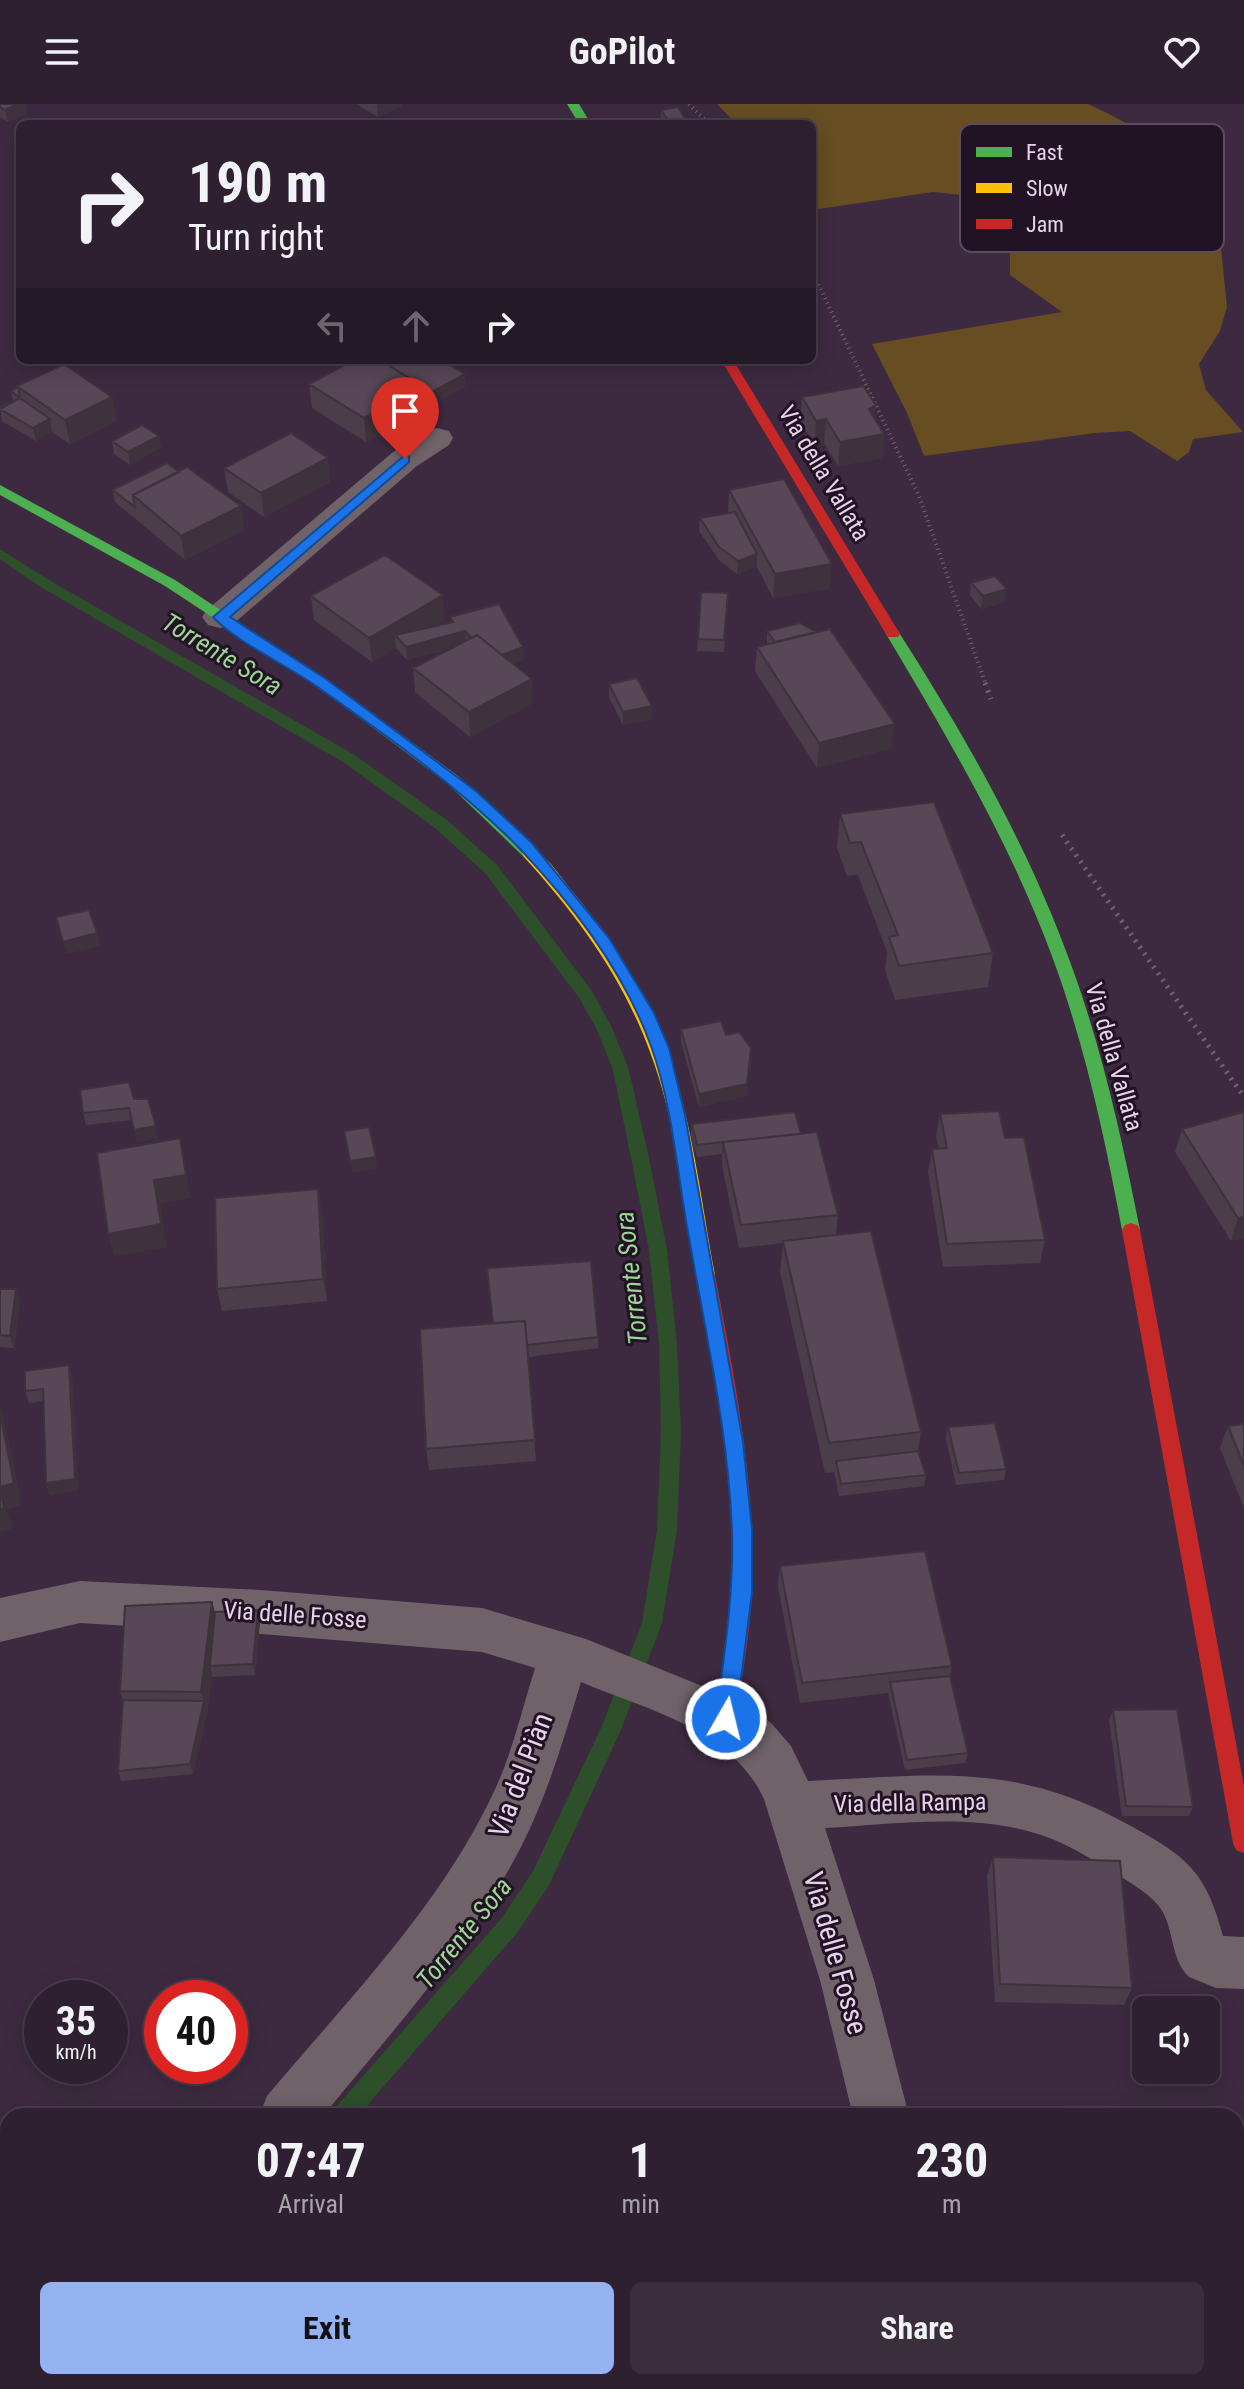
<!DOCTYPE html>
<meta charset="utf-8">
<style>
body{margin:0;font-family:"Roboto Condensed",sans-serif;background:#3a2d3c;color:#f1f3f6;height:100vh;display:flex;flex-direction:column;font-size:30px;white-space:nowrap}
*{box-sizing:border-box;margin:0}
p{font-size:26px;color:#a7a3ab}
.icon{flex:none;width:44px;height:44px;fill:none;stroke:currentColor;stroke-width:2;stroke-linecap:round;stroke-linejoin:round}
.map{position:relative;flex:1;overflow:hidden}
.side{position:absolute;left:0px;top:2004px;width:1244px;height:282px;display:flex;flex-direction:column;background:#2e2030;border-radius:24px 24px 0 0;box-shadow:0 4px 20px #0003,0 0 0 2px #493e4c}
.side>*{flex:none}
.hud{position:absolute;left:16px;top:16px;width:800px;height:244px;border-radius:12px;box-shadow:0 4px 20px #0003,0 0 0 2px #493e4c;background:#2e2030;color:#f1f3f6;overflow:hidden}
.buttons{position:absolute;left:1132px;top:1892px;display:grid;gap:16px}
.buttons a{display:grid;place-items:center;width:88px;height:88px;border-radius:12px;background:#2e2030;box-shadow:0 4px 20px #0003,0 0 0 2px #493e4c;font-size:40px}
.speed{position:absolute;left:24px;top:1876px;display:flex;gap:16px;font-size:40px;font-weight:700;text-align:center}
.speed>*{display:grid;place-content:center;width:104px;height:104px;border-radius:50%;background:#2e2030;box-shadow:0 4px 20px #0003,0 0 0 2px #493e4c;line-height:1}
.speed small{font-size:20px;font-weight:400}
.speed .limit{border:12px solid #d22;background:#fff;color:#111}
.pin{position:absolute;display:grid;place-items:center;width:68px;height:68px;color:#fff;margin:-82px -34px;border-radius:50% 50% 50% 0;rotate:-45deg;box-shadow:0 0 8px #0007}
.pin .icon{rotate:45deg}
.me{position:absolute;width:88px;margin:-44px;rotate:8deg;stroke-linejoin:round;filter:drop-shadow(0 0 6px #0008)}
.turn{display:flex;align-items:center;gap:28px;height:168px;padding:0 40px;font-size:36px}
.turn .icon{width:104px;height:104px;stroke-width:2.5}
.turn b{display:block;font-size:56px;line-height:68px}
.lanes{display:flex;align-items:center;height:76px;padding:0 40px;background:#0003;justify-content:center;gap:40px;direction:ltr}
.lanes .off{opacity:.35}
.eta{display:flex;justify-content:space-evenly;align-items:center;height:136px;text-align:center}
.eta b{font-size:48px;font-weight:700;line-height:56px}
.button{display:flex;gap:16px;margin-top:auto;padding:16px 40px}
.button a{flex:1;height:92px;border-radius:12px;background:#95b2f1;color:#111;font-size:32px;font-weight:700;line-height:92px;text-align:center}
.button a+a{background:#3a2d3c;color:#f1f3f6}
header{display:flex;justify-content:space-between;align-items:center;height:104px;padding:0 40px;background:#2e2030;font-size:36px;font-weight:700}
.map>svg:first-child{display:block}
</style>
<header><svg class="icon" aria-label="menu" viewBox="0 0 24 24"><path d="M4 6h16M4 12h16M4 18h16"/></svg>GoPilot<svg class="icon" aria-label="heart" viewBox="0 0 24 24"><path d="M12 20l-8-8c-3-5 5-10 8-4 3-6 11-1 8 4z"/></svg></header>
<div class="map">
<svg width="1244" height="2285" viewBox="0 0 1244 2285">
<rect width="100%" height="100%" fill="#3d2a40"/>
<!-- green -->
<path fill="#674d22" d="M717,0H1088L1109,10L1190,54L1217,105L1227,203L1220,227L1199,260L1206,286L1243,328L1193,335L1189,348L1177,357L1130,327L1095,329L924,352L907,309L872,240L1062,208L1010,171V149L999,117L997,87L963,91L933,88L812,106V20H736Z"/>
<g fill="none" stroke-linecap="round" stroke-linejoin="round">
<!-- stream -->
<path fill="#2d4f2a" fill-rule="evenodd" d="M0,445L49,476L353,650L447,716L497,761L592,887L613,926L629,966L650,1059L667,1146L677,1240L681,1328L677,1426L662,1519L621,1626L549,1781L517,1829L358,2012H332L335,2004L501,1815L533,1767L601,1624L642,1519L657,1426L661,1328L659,1240L649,1146L632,1059L613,966L597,926L580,895L485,769L435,724L343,658L39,482L0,455Z
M137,2278H162L159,2285H134Z"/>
<!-- path-far1 -->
<path stroke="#72656e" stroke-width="4" stroke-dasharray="1 4" stroke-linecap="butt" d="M689,0L709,20
M812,167L919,392L986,581"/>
<!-- path -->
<path stroke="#72656e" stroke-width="5" stroke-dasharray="2 6" stroke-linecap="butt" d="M985,579L991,595
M1062,731L1244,993"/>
<!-- street -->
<path fill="#6f6369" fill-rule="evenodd" d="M437,324L449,327L453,334L449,341L417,362L232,521L220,524L208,521L202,513L208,505L393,348L425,327Z
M80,1477L261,1486L482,1504L586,1535L744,1599L771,1619L791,1642L808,1677C932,1671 1015,1657 1129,1721C1186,1752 1206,1767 1223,1832L1244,1833V1885L1216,1884L1189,1873C1169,1854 1175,1821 1158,1801C1145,1786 1125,1776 1109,1765C1088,1753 1067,1740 1044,1732C976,1708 895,1720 825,1724L874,1876L909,2012H853L820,1876L764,1695C731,1624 647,1606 581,1578C564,1634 548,1690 521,1743C470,1842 393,1926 323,2012H259L267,1992C345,1899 436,1807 490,1696C511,1655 521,1608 535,1564L482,1548L261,1530L80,1519L0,1538V1494Z
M65,2278H127L124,2285H62Z
M916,2278H976L978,2285H918Z"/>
<!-- fast -->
<path fill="#4caf50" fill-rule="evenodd" d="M567,0H579L591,20H579Z
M0,381L175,476L334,581L458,672L536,745L538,749L536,753H524L448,680L324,587L165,482L0,391Z
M893,525L898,527C964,630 1027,740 1069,855C1102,943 1122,1035 1140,1126L1137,1131H1125L1122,1126C1105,1034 1085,942 1053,855C1011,740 948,634 886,530Z"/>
<!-- slow -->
<path fill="#ffc107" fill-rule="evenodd" d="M530,744C546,749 561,774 572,787C612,835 647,890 668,950C693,1020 701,1097 715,1171L712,1176H700L697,1171C683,1097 677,1019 650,948C623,874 577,811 524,753L522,749Z"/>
<!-- jam -->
<path fill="#c62828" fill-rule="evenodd" d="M721,256H733L900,530L898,533H888L886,530Z
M1131,1119L1137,1121L1140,1126L1244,1682V1749L1236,1746L1233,1739L1122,1126L1125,1121Z
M706,1164L712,1166L715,1171C735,1275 756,1380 752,1487C750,1530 742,1572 736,1615L733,1622L726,1624L719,1622L716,1615C721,1573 730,1530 732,1487C737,1381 717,1275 697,1171L700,1166Z"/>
</g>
<!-- wall -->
<path fill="#4c3d4b" d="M0,0H25L27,9L8,18L0,13Z
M356,0H402V2L378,13Z
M661,6L686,20H662L660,18Z
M388,261L465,270V282L366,338L312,304L309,280Z
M18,283L112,293L116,317L70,340L52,328L36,337L2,317L0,303L13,297L11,287Z
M802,293L875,314L884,330L882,354L838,362L824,339L815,341L800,317Z
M159,332L161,344L130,361L114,350L112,337Z
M224,364L330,378L264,413L228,388Z
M179,368L241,402L244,426L185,456L137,416L115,398L112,386Z
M729,386L830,484L773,494L757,463L737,470L719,456L699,427L700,414L728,409Z
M971,479L1005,498L981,505L970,491Z
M728,489L724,548L697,547L698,535Z
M311,492L445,516L433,522L451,519L450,513L524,556L513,560L532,575L533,599L470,633L415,588L413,564L454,543L407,556L396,544L372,558L314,516Z
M767,527L892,644L817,664L755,567L757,543L767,541Z
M609,580L652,602V615L623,621L609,593Z
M840,710L993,849L988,883L895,896L885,866L887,848L858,771L847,772L837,744Z
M681,925L726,931L751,956L746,992L699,1003L681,938Z
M134,995L156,1022L158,1034L137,1038L132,1016L86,1021L83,1009Z
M1244,1008V1134L1231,1137L1175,1048L1182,1025Z
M940,1010L1005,1034L1045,1136L1040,1159L943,1163L928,1068L932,1045L939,1044L936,1033Z
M692,1020L801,1030L838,1111L836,1131L921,1328L918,1347L926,1371L924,1382L839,1392L834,1368L825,1369L780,1168L783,1139L739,1144L722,1061V1050L697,1053L691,1032Z
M322,1108L327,1197L222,1207L217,1185Z
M0,1185H16L20,1197L14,1244L0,1243Z
M420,1225L598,1233V1244L528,1253L536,1357L429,1366L426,1345Z
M72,1272L78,1386L50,1391L46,1379L43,1297L29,1299L25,1287Z
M1244,1320V1404L1220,1344L1228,1322Z
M948,1323L1006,1365L1004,1376L956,1381L946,1335Z
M780,1462L952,1562L950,1572L968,1649L965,1659L905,1666L888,1589L800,1599L778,1483Z
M212,1498L215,1508L260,1517L255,1571L212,1573V1570L207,1608L193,1670L121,1677L118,1667L123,1596L120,1587Z
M1113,1606L1193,1703L1189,1712H1122L1109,1616Z
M993,1753L1132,1884L1124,1901L995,1898L987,1772Z
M987,2278H1067L1069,2285H987L986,2281Z"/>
<!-- shaded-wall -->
<path fill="#3e323d" d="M18,0H25L27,9L8,18L5,6Z
M379,0H402V2L378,13L377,1Z
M686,16V20H670V19Z
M465,270V282L366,338L364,314L422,282Z
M112,293L116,317L70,340L65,316Z
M876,301L874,325L869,305Z
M50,315L52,328L36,337L33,324Z
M826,315L824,339L815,341L816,317Z
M884,330L882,354L838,362L840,338Z
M159,332L161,344L130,361L128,348Z
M328,354L330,378L264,413L261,389Z
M241,402L244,426L185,456L181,432Z
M757,450V463L737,470L738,457Z
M832,460L830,484L773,494L775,470Z
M1007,485L1005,498L981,505L983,492Z
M443,491L445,516L403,540L395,531L396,544L372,558L369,534Z
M465,527L466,539L407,556L406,543Z
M523,543L524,556L493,567L492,554Z
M532,575L533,599L470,633L469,608Z
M652,602V615L623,621V608Z
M895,620L892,644L817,664L819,639Z
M97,829L100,842L67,850L63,838Z
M751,944L746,992L699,1003V990Z
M156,1022L158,1034L137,1038L134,1026Z
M180,1034L191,1094L160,1100L167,1143L114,1152L108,1130L154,1076Z
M376,1053L377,1065L352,1069L350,1057Z
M318,1085L322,1108L327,1197L323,1175Z
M1244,1113V1134L1231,1137L1238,1114Z
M16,1185L20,1197L14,1244L10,1232Z
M69,1261L72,1272L78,1386L50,1391L46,1379Z
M0,1301L3,1310L22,1401L7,1405L12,1425L0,1428Z
M212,1498L218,1519L210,1562L212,1570L207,1608L201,1588Z
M258,1506L260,1517L255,1571L253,1560Z
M204,1597L207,1608L193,1670L190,1660Z
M22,2278H31L27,2285H17Z"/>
<!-- building -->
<path fill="#584757" stroke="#3e323d" stroke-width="2" d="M0,0H18L5,6L0,3Z
M678,3L686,16L670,19L661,6Z
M354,256H380L422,282L364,314L309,280Z
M397,256H442L465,270L423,293L422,282L388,261Z
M64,260L112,293L65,316L17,282Z
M863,282L876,301L869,305L884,330L840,338L826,315L816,317L802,293Z
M18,283L20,294L11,287Z
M20,294L50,315L33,324L0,305Z
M142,321L159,332L128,348L112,337Z
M291,329L328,354L261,389L224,364Z
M167,359L179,368L133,391L135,403L112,386Z
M187,363L241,402L181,432L133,391Z
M784,375L832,460L775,470L729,386Z
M735,408L757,450L738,457L719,443L700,414Z
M385,451L443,491L369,534L311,492Z
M995,472L1007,485L983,492L971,479Z
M701,488L728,489L724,536L698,535Z
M499,500L523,543L502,551L477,531L471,534L465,527L406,543L395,531L453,518L450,513Z
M800,519L816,528L775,538L767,527Z
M830,525L895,620L819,639L757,543Z
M477,531L532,575L469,608L413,564Z
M637,574L652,602L623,608L609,580Z
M934,698L993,849L899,862L889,833L898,831L861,738L850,739L840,710Z
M89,806L97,829L63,838L56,813Z
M721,917L726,931L739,928L751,944L747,980L699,990L681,925Z
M129,978L134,995H148L156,1022L134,1026L129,1004L83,1009L80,986Z
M999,1007L1005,1034L1024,1033L1045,1136L947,1140L932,1045L947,1044L940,1010Z
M795,1008L801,1030L723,1038V1049V1038L697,1041L692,1020Z
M1244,1008V1113L1238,1114L1182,1025Z
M369,1023L376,1053L350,1057L344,1027Z
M817,1028L838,1111L741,1121L723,1038Z
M180,1034L186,1071L154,1076L161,1120L108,1130L97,1049Z
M318,1085L323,1175L217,1185L215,1094Z
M871,1127L921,1328L829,1339L783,1137Z
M591,1157L598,1233L527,1241L525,1217L493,1219L487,1164Z
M0,1185H16L10,1232L0,1231Z
M525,1217L535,1336L426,1345L420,1225Z
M69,1261L75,1375L46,1379L43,1285L25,1287V1267Z
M0,1310L14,1379L0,1383Z
M995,1319L1006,1365L959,1369L948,1323Z
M1244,1320V1362L1228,1322Z
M918,1347L926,1371L841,1380L836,1357Z
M0,1386L4,1404L0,1405Z
M925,1447L952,1562L802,1579L780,1462Z
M212,1498L201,1588L120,1587L125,1502Z
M258,1506L253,1560L210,1562L215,1508Z
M950,1572L968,1649L907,1656L890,1578Z
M123,1596L204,1597L190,1660L118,1667Z
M1177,1605L1193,1703L1126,1702L1113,1606Z
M993,1753L1120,1757L1132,1884L1000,1880Z
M1067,2002L1205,2004L1206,2012H1068Z
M8,2218V2278H22L17,2285H9L0,2279V2230Z
M1236,2236L1239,2257H1236Z
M990,2278H1067L1069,2285H992Z
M0,2279L9,2285H0Z
M929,2279L931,2285H907Z"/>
<!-- route -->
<path fill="#1a73e8" stroke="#114b97" stroke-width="2" d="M405,351L409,352V358L230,513L326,575L476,687L532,739L609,834L654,909L669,944L685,1011L743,1338L752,1425V1489L736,1615L733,1621L726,1624L719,1621L716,1615C724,1552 734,1489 732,1426C728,1326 705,1226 688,1128C677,1067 672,1000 651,942C625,870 573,801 521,746C461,684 387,632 316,582C287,561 236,538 213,513Z"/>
<g text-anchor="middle" stroke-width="6" stroke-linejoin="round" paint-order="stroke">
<!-- street labels -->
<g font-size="24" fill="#e9d3ec" stroke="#211224">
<text transform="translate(824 369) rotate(59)" y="8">Via della Vallata</text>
<text transform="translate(1114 953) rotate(74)" y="8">Via della Vallata</text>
<text transform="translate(295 1511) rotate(4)" y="8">Via delle Fosse</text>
<text transform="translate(910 1699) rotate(-1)" y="8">Via della Rampa</text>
</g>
<!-- water labels -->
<g font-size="26" font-style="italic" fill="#9ad894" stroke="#211224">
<text transform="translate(222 550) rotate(31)" y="9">Torrente Sora</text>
<text transform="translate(631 1174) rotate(-96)" y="9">Torrente Sora</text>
<text transform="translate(464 1829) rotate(-51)" y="9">Torrente Sora</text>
</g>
<!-- near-street labels -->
<g font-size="28" fill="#e9d3ec" stroke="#211224">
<text transform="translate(520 1671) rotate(-69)" y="10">Via del Piàn</text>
<text transform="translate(836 1849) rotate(74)" y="10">Via delle Fosse</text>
</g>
</g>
<!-- legend -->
<rect x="960" y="20" width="264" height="128" rx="12" fill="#211224" stroke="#5d4c60" stroke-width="2"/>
<rect x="976" y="43" width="36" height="10" fill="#4caf50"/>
<rect x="976" y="79" width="36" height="10" fill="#ffc107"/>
<rect x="976" y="115" width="36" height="10" fill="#c62828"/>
<g font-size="22" fill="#e9d3ec">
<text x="1026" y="56">Fast</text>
<text x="1026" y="92">Slow</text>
<text x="1026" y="128">Jam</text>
</g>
</svg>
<div class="buttons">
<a><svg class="icon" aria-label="sound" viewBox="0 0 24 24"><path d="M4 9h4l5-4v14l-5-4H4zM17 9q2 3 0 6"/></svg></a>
</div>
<div class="speed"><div>35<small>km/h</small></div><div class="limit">40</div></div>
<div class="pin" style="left:405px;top:355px;background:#d93025"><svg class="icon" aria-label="arrive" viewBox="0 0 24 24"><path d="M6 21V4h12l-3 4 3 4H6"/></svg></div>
<svg class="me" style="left:726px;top:1615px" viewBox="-20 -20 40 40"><circle r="17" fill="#1a73e8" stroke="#fff" stroke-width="3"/><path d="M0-11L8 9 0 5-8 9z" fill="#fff"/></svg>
<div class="hud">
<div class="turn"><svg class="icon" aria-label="right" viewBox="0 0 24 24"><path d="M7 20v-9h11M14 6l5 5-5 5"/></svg><div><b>190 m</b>Turn right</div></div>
<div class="lanes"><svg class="icon off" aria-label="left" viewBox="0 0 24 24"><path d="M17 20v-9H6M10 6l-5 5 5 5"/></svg><svg class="icon off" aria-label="ahead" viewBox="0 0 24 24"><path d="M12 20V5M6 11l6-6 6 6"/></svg><svg class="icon" aria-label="right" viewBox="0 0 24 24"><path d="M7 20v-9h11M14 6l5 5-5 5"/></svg></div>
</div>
<section class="side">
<div class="eta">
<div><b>07:47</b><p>Arrival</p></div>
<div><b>1</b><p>min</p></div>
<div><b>230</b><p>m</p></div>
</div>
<div class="button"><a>Exit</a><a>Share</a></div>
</section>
</div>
